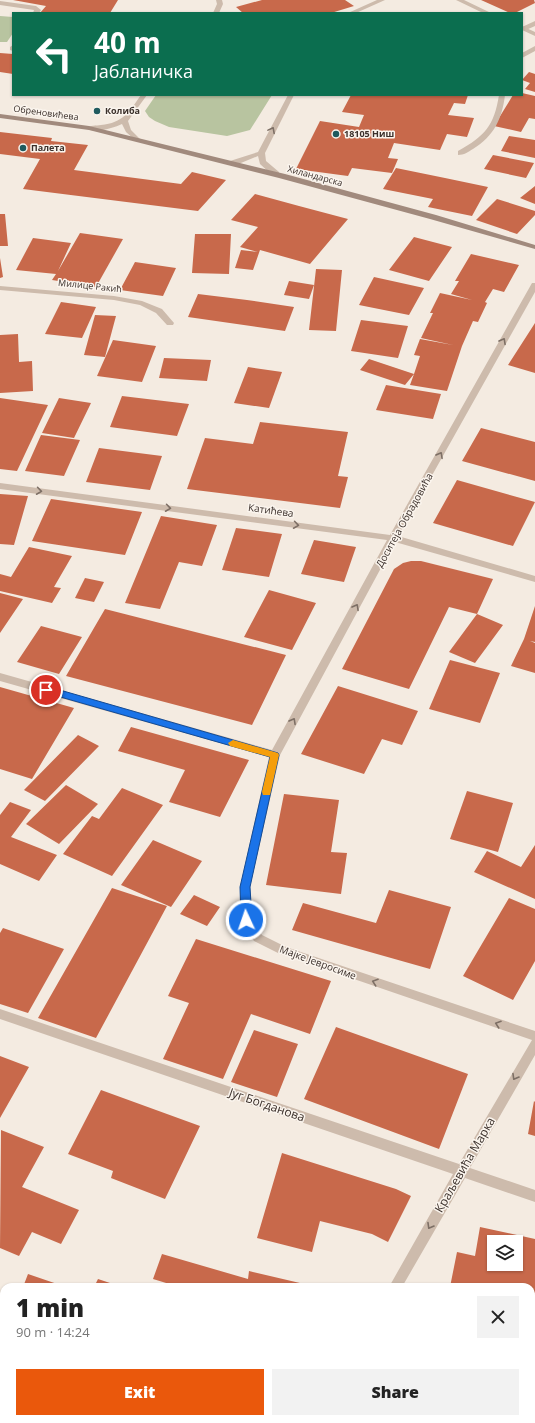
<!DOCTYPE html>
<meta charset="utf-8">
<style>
body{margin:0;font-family:"Open Sans",sans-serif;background:#f2f2f2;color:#222;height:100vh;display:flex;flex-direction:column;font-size:15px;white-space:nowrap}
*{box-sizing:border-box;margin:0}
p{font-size:13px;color:#767676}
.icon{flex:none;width:22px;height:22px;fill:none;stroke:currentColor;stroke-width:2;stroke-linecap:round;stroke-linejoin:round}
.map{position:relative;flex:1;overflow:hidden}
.panel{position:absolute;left:0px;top:1283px;width:535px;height:140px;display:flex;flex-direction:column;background:#fff;border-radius:12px 12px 0 0;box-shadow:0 1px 3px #0004}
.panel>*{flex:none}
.top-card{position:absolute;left:12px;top:12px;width:511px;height:84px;border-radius:0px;box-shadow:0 1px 3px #0004;background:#0b6e4f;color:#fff;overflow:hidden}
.controls{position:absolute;left:487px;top:1235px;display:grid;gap:8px}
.controls a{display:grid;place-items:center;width:36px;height:36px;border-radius:0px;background:#fff;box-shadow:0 1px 3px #0004;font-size:20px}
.pin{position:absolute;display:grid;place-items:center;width:34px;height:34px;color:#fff;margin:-17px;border:2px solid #fff;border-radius:50%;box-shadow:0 1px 4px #0007}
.me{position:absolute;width:44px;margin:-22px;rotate:357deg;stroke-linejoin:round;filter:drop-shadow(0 0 3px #0008)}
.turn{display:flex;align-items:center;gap:14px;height:84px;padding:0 16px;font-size:18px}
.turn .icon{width:52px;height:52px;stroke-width:2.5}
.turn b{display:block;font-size:28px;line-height:34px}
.round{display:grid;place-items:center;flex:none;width:42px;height:42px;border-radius:0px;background:#f2f2f2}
.overview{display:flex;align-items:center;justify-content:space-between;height:68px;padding:0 16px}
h1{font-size:24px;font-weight:800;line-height:30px}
.cta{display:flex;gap:8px;margin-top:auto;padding:8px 16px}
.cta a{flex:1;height:46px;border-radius:0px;background:#ea580c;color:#fff;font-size:16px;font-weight:800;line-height:46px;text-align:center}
.cta a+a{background:#f2f2f2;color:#222}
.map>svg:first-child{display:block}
</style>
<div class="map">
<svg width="535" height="1423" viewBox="0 0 535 1423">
<rect width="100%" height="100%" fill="#f4ebe1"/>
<!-- green -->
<path fill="#b8c4a0" d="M0,16L13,17V33L7,42H0Z
M156,95H272L250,130L227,136L169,127L155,121L149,117L145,111Z"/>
<!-- building -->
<path fill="#c8694b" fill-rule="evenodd" d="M13,0H118L110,13H40L46,6Z
M262,0H345L354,6L331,13H243L236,7Z
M481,0H534L535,3L515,13H510Z
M0,53L13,54V74L0,72Z
M529,72L535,74V92L525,89L530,83L522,80Z
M522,93L535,96V119L529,118L521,132L494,126L513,95H522Z
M351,95H468L465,104L454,103L448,115L474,118L467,137L447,134L440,150L394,143L388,158L398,159L392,173L352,168L348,176L296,169L320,121L359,127L364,115L342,112Z
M0,132L52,138L51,141L88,145L74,170L181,184L192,172L226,180L198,211L23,189L40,159L0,154Z
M509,136L535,140V158L501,151Z
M493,155L534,163L526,178L484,169Z
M396,168L445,178L488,187L472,216L428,207L433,199L383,189Z
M535,186V204L520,198Z
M255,194L299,206L348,219L310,264L260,250L253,270L235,268L241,250L258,252L240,247L258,227L231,220Z
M497,199L535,211V215L517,234L476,220Z
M0,214H5L8,246H0Z
M80,233L123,239L96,287L52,280L56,274L16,270L33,238L71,243L58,271Z
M195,234H231L229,274L192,273Z
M414,237L452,247L429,281L389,270Z
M471,254L519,265L504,292L493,289L485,302L487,303L478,322L473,321L462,346L447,391L410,385L414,374L405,385L360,370L369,359L414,374L420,356L414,355L420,339L453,345L421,338L433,313H430L440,293L472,300L451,294L459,281H455Z
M0,258L3,277L0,278Z
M135,262L176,268L163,296L120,290Z
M316,269L342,270L336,331L309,330Z
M374,277L424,288L409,315L359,305Z
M289,281L314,285L309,299L284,295Z
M198,294L247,300L294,307L285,331L188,317Z
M61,302L96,307L82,338L45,334Z
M95,315L116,316L105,357L84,355Z
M361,320L408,326L398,358L351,351Z
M535,323V373L508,365Z
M18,334L19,362L32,361L33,391L0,393V335Z
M113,340L156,346L142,382L97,376Z
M164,358L211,360L207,381L159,378Z
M248,367L282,372L269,408L234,403Z
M386,385L441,394L433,419L376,410Z
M122,396L189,404L177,436L110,427Z
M0,398L48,405L17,471L0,469Z
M59,398L91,403L74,438L42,433Z
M260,422L348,432L338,476L348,477L340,508L187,489L205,438L253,444Z
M481,428L535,442V481L462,461Z
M41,435L80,440L64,476L25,471Z
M99,448L162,456L150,490L86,482Z
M457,480L535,502L513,546L433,523Z
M0,494L28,496L14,545L0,544Z
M51,499L142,512L125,555L32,541Z
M161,516L217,525L202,566L179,562L160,609L125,603Z
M236,528L282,534L269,577L222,570Z
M314,540L356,547L344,582L301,574Z
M29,547L72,556L54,587L61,588L52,603L0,591V574L11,577Z
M411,561H421L493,579L477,614L503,625L475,663L449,652L477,614L449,607L409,689L342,669L394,569L403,563Z
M85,578L104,582L94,602L75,598Z
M269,590L316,603L292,650L244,637Z
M0,593L23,599L0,633Z
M535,606V642L530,641L535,643V673L511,666L524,639Z
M105,609L286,655L252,725L66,676Z
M41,626L82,637L59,674L17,662Z
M450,660L500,673L480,723L429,709Z
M338,686L418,711L402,745L382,739L364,774L301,754Z
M0,687L74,708L32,779L0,769Z
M131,727L249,760L220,817L169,802L185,770L118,751Z
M78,735L99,746L45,801L24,790Z
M66,785L98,804L59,844L26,824Z
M122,788L163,805L112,876L63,854L92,816L99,819Z
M467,791L513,803L498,852L450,839Z
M284,794L339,800L331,852L347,853L341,894L266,885Z
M10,802L31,810L11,837L57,855L39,881L0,864V815Z
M153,840L202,861L171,907L121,885Z
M535,845V899L474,872L487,851L521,867Z
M112,888L167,906L96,1038L38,1018Z
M389,890L451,907L430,969L292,930L303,903L376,923Z
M194,895L220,907L207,926L180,914Z
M509,898L535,909V961L513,1000L463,976Z
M3,928L64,949L28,1013L0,1004V933Z
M196,939L331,981L310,1034L251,1014L223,1079L163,1059L189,1003L168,996Z
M336,1027L468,1074L439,1149L304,1099Z
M254,1030L298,1044L277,1097L231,1082Z
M0,1056L29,1067L0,1118Z
M101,1090L200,1126L165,1199L111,1178L113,1171L68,1154Z
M534,1101L535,1102V1136L528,1134Z
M1,1130L44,1147L22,1187L79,1210L61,1244L32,1232L19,1256L0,1248Z
M282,1153L396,1189L411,1196L388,1242L372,1234L320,1221L312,1252L257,1238Z
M480,1227L535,1239V1376L531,1375V1287H450L457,1252L475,1256ZM494,1242H516V1264H494Z
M162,1254L248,1279L249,1271L317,1287H175L176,1286L153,1279Z
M28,1274L66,1287H23Z
M98,1279L122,1287H94Z
M4,1328V1356L0,1354V1337Z
M531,1400L535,1401V1423H472L460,1419H531Z
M184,1419H253L252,1423H194Z
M376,1419H444L455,1423H375Z"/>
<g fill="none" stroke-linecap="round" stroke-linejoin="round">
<!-- lane -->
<path fill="#cdbbac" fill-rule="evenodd" d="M0,1L36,6L41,10L39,13H33L34,10L0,5Z
M535,21V26L526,30H522V27Z
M13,45V51L10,50V47Z
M535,46V51L522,58V53Z
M499,95H505C502,119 494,136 473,149C468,152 464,155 458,155V151C485,136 494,126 499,95Z
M0,286L114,296L142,301L162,309L174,323L173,325H167L156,313L140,305L114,300L0,290Z"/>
<!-- street -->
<path fill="#cdbbac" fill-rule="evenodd" d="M216,0H222L223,4L219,13H213L217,4Z
M377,0H385L356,13H348Z
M456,0H464L491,13H483Z
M522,26L535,32V36L522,30Z
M141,95H147L128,121L131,130L140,139V141H136L126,132L122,124C114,128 93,134 86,128C90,125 96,126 101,125C123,123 129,112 141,95Z
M288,95H294L265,153L266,161L279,172V176H273L260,164L258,156L236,165H230V161L258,152Z
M532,283H535V292L398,536L535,576V582L395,542L280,755L250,887L252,919L262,935L286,947L535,1031V1055L470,1168L535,1190V1202L465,1178L402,1287H389L453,1174L0,1019V1009L459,1164L532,1040L278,953L254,941L240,920V887L269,757L0,681V673L272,750L387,540L0,489V483L390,535Z
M0,1391L4,1393V1407L0,1405Z
M46,1419H68L70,1423H48Z
M312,1419H327L325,1423H310Z"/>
<!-- secondary -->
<path fill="#a18a7d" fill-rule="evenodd" d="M0,114L89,126L285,174L436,215L535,245V249L430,219L279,178L89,130L0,118Z"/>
</g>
<!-- one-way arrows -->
<defs><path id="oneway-chevron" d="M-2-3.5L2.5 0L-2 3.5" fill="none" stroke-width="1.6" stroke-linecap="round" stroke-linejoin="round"/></defs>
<g stroke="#7d6f65">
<use href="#oneway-chevron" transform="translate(272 130) rotate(-62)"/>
<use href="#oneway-chevron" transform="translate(503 341) rotate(-61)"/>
<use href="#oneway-chevron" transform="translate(440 455) rotate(-61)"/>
<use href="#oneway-chevron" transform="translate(39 491) rotate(8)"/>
<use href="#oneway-chevron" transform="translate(168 508) rotate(8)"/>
<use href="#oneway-chevron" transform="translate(296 525) rotate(8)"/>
<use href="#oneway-chevron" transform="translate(356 607) rotate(-61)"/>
<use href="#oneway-chevron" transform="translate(293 721) rotate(-61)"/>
<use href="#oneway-chevron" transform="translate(375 982) rotate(-161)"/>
<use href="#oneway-chevron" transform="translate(498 1024) rotate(-161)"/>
<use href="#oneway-chevron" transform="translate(515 1077) rotate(120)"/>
<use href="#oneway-chevron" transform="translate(430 1226) rotate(120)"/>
</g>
<!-- route -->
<path fill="#1a73e8" stroke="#114b97" d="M46,686L278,753L279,755L250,887L252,920L250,923L246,924L243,923L241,920L240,887L270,757L43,692L41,690Z"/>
<!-- slow -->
<path fill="#f59e0b" d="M233,740L278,753L279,755L270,795H263L262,792L270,757L230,746L228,743Z"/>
<!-- markers -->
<g fill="#1f5a5e" stroke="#fbf5ee" stroke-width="1.5">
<circle cx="97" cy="111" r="4"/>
<circle cx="336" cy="134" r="4"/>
<circle cx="23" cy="148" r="4"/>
</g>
<g text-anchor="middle" stroke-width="3" stroke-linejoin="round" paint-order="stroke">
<!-- far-poi labels -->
<g font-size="9" font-weight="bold" fill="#3b302b" stroke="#fbf5ee" text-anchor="start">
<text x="105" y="114">Колиба</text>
<text x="344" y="137">18105 Ниш</text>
<text x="31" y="151">Палета</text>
</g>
<!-- far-street labels -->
<g font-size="9" fill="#3b302b" stroke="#fbf5ee">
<text transform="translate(46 113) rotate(8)" y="3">Обреновићева</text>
<text transform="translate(315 176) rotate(15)" y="3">Хиландарска</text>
<text transform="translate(90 286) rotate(6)" y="3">Милице Ракић</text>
</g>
<!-- street labels -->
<g font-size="10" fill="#3b302b" stroke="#fbf5ee">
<text transform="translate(271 510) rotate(8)" y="4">Катићева</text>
<text transform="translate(404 520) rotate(-61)" y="4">Доситеја Обрадовића</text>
<text transform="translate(318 962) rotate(20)" y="4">Мајке Јевросиме</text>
</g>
<!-- near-street labels -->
<g font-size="12" fill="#3b302b" stroke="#fbf5ee">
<text transform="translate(267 1105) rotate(19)" y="4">Југ Богданова</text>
<text transform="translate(465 1165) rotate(-60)" y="4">Краљевића Марка</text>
</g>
</g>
</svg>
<div class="controls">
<a><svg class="icon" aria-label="layers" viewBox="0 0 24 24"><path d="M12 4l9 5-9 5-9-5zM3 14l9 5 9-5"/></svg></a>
</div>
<div class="pin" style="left:46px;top:690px;background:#d93025"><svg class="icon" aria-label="arrive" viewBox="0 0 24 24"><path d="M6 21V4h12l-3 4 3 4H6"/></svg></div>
<svg class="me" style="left:246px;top:920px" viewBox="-20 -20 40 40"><circle r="17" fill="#1a73e8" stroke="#fff" stroke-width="3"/><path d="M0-11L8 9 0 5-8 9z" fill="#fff"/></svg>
<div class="top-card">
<div class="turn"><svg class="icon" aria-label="left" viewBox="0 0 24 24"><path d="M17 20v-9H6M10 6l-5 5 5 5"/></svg><div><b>40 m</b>Јабланичка</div></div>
</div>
<section class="panel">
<div class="overview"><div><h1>1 min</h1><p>90 m · 14:24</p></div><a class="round"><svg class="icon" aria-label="close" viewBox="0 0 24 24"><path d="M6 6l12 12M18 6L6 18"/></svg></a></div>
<div class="cta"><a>Exit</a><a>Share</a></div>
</section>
</div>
